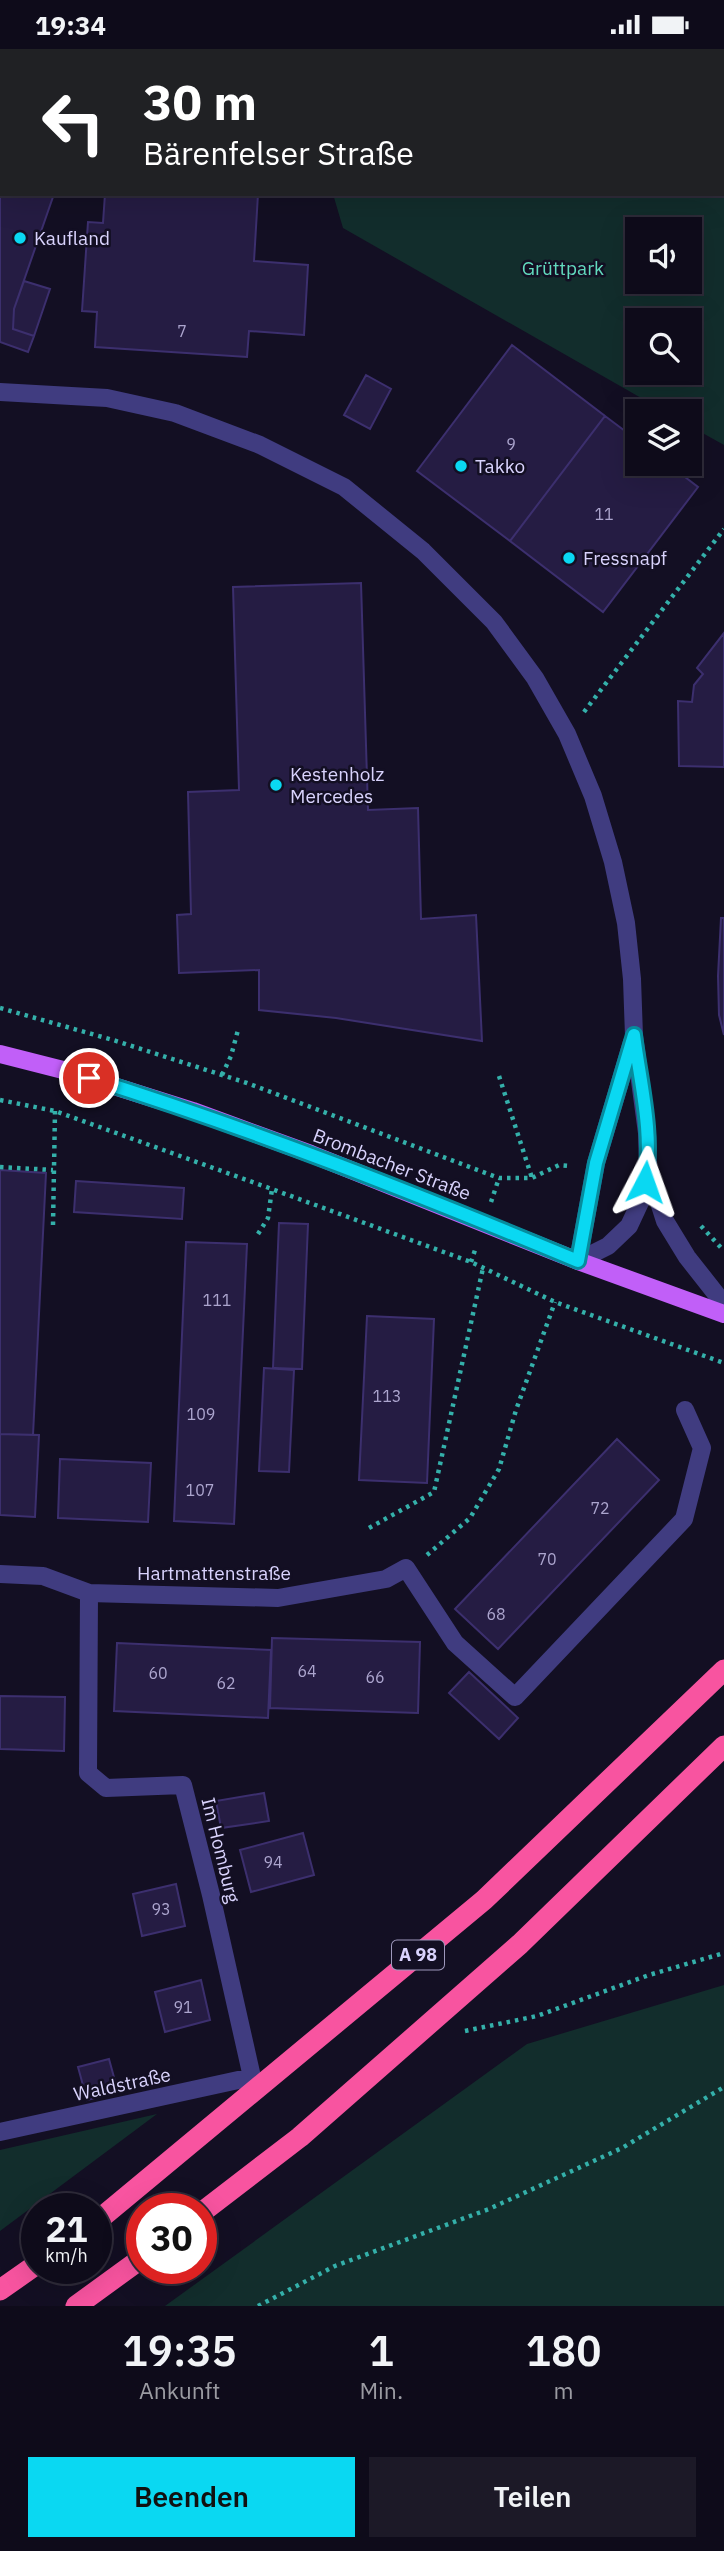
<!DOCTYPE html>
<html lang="de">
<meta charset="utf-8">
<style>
body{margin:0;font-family:"IBM Plex Sans",sans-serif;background:#1c1927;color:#f1f3f6;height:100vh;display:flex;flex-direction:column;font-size:26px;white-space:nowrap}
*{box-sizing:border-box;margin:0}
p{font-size:23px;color:#9b9ba2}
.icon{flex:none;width:38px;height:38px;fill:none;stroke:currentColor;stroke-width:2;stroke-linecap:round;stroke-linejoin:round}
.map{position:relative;height:2257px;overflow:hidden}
.panel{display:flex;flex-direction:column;background:#0e0b1a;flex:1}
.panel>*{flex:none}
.top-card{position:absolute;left:0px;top:0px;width:724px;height:147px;box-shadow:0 7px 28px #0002,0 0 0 2px #2e2b39;background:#202124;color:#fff;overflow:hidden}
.tools{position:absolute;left:625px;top:168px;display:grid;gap:14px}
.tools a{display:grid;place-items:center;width:77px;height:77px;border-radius:0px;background:#0e0b1a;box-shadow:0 7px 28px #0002,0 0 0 2px #2e2b39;font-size:35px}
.speed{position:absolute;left:21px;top:2144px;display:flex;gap:14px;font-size:35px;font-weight:700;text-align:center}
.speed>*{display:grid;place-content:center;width:91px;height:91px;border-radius:50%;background:#0e0b1a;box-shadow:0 7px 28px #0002,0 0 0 2px #2e2b39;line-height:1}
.speed small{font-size:18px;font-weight:400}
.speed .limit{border:10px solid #d22;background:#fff;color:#111}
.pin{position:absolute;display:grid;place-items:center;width:60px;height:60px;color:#fff;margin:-30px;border:4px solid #fff;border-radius:50%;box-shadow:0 2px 7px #0007}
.me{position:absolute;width:77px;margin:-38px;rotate:4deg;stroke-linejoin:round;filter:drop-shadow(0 0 5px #0008)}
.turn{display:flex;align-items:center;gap:24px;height:147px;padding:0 28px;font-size:32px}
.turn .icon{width:91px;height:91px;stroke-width:2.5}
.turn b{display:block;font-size:49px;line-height:60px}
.eta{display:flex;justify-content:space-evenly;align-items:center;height:119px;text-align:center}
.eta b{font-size:42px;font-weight:600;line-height:49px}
.action{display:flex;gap:14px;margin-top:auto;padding:14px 28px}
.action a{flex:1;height:80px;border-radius:0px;background:#0ad8f2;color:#111;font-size:28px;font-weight:600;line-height:80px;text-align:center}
.action a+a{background:#1c1927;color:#f1f3f6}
.status{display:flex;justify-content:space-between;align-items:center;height:49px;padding:0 35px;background:#0e0b1a;direction:ltr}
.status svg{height:19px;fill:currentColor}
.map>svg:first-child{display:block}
</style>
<div class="status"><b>19:34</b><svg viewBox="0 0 49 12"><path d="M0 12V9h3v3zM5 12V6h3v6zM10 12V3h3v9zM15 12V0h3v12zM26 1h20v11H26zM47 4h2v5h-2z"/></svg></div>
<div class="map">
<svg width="724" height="2257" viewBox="0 0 724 2257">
<rect width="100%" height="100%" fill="#130f23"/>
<!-- green -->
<path fill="#122d2c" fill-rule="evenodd" d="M291,0H724V396L690,377V362H664L343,179L333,145H723V2ZM637,180H690V233H637ZM637,271H690V324H637Z
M724,1936V2257H165L527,1995Z
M157,2065L0,2182V2101Z"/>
<!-- building -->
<path fill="#251c43" stroke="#3c2f6e" stroke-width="2" d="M0,0H53L2,2V145H54L14,260L13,280L34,287L28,303L0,293Z
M105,145H258L254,212L308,216L304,286L249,282L247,308L95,298L97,263L82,262L88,173L103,174Z
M24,232L50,240L34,287L13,280L14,260Z
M512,296L605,367L510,492L417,422Z
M366,326L391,340L370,380L344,366Z
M605,367L637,391V415H668L698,438L603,563L510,492Z
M361,534L368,761L418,759L421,870L476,866L482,992L336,969L259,961V921L179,924L177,866L191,865L188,743L239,741L233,538Z
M724,584V718L679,717L678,652L692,653L694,636L703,625L697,619Z
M721,869H724V986L719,966L718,927Z
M0,1121L46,1124L33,1386L0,1385Z
M76,1132L184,1139L182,1170L74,1163Z
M279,1174L308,1175L302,1320L273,1319Z
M186,1193L247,1195L234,1475L174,1472Z
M367,1267L434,1270L427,1434L359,1431Z
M264,1319L294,1321L289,1423L259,1422Z
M0,1385L39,1386L35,1468L0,1466Z
M617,1390L659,1431L498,1600L455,1560Z
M60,1410L151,1414L148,1473L58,1469Z
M272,1589L420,1593L418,1664L270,1659Z
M117,1594L271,1601L268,1669L114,1662Z
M469,1623L518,1669L499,1690L449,1644Z
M0,1647L65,1648L64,1702L0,1700Z
M264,1744L269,1772L221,1779L216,1752Z
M303,1784L314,1826L251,1843L240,1801Z
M176,1835L185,1877L142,1887L133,1845Z
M201,1931L210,1971L165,1983L155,1943Z
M109,2010L118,2043L87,2051L78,2018Z"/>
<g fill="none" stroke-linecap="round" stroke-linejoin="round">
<!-- path -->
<path stroke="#34b0aa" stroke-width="4.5" stroke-dasharray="3.5 5" stroke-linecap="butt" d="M584,663L724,480
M0,959L113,991L247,1034L499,1129H532L559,1116L570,1117
M222,1026L231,1007L238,981
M499,1027L532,1129
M0,1051L55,1062L269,1139L471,1213L555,1253L724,1314
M0,1118L53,1121
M491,1153L499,1129
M53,1176L55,1062
M701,1177L724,1202
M258,1185L268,1169L272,1140
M471,1213L476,1198
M369,1479L434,1443L483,1219
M427,1506L470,1469L499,1420L516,1361L555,1253
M465,1982L537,1967L649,1926L724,1904
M258,2257L335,2217L489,2160L622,2099L724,2038"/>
<!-- minor -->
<path stroke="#403c80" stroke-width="18" d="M0,343L107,349L175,364L260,396L344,438L423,502L494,573L535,629L567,685L593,747L613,813L626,874L632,930L634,987L647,1084L648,1118L643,1147L629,1177L608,1197L578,1212
M650,1125L665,1172L687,1208L724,1255
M578,1212L596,1114L632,993
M0,1525L43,1527L89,1544L278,1549L386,1530L406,1519L455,1594L515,1648L684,1470L702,1399L685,1361
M0,2083L252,2028L211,1846L183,1736L106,1739L88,1724L89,1544"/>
<!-- major -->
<path stroke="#c15ff8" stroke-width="18" d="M0,1005L63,1021L193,1062L311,1105L578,1212L724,1265"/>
<!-- highway -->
<path stroke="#f854a0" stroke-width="21" d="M0,2241L37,2215
M76,2257L142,2209"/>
<!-- highway-bridge -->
<path stroke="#f854a0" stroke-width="21" d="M201,2164L300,2088L520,1895L724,1697
M96,2173L484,1851L724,1621"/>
</g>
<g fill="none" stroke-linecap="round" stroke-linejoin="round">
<defs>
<path id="route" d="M89,1029C255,1081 417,1145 578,1212L596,1114L634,986C640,1033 654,1086 645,1133"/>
</defs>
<!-- route casing -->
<use href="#route" stroke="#068c9d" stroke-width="18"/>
<!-- route -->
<use href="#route" stroke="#0ad8f2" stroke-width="12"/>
</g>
<!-- markers -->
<g fill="#0ad8f2" stroke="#130f23" stroke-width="2.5">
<circle cx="20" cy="189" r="7"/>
<circle cx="461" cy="417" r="7"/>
<circle cx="569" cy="509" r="7"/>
<circle cx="276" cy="736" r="7"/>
</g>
<g text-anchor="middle" stroke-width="5" stroke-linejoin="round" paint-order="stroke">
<!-- number labels -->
<g font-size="16" fill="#aca5ce">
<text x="182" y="288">7</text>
<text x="511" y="401">9</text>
<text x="604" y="471">11</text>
<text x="217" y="1257">111</text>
<text x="387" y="1353">113</text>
<text x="201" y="1371">109</text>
<text x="200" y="1447">107</text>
<text x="600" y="1465">72</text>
<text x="547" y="1516">70</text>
<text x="496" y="1571">68</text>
<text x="307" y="1628">64</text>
<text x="158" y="1630">60</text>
<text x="375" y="1634">66</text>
<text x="226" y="1640">62</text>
<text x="273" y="1819">94</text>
<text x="161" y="1866">93</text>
<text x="183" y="1964">91</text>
</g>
<!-- shield labels -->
<rect fill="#130f23" stroke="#9e98bc" stroke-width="2" x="392" y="1891.5" width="52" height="29" rx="5"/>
<g font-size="18" font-weight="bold" fill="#d9d3fd">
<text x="418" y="1912">A 98</text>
</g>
<!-- poi labels -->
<g font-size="19" fill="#d9d3fd" stroke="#130f23" text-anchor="start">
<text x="34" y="196">Kaufland</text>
<text x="475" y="424">Takko</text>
<text x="583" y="516">Fressnapf</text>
<text x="290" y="732">Kestenholz<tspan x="290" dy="22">Mercedes</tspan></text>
</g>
<!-- park labels -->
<g font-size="19" fill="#62dabe" stroke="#130f23">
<text x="563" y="226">Grüttpark</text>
</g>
<!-- street labels -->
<g font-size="19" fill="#d9d3fd" stroke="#130f23">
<text transform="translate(392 1115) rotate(21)" y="7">Brombacher Straße</text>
<text x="214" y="1531">Hartmattenstraße</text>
<text transform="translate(221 1801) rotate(76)" y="7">Im Homburg</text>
<text transform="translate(122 2035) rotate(-12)" y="7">Waldstraße</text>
</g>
</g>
</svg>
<div class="tools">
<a><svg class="icon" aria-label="sound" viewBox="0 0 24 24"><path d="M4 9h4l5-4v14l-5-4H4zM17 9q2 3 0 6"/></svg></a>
<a><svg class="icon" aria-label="search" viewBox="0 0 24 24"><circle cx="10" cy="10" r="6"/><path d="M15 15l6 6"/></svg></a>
<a><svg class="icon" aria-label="layers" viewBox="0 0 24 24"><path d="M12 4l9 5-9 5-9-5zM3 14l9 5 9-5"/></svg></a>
</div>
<div class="speed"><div>21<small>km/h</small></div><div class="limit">30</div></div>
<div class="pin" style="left:89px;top:1029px;background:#d93025"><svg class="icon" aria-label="arrive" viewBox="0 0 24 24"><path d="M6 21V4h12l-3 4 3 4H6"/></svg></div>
<svg class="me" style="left:645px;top:1133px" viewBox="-20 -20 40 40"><path d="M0-17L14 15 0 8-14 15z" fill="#0ad8f2" stroke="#fff" stroke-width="4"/></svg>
<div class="top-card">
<div class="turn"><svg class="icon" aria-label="left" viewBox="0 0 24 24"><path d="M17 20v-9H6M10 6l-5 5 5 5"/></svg><div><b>30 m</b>Bärenfelser Straße</div></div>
</div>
</div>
<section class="panel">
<div class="eta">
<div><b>19:35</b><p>Ankunft</p></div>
<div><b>1</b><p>Min.</p></div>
<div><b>180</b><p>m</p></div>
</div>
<div class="action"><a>Beenden</a><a>Teilen</a></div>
</section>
